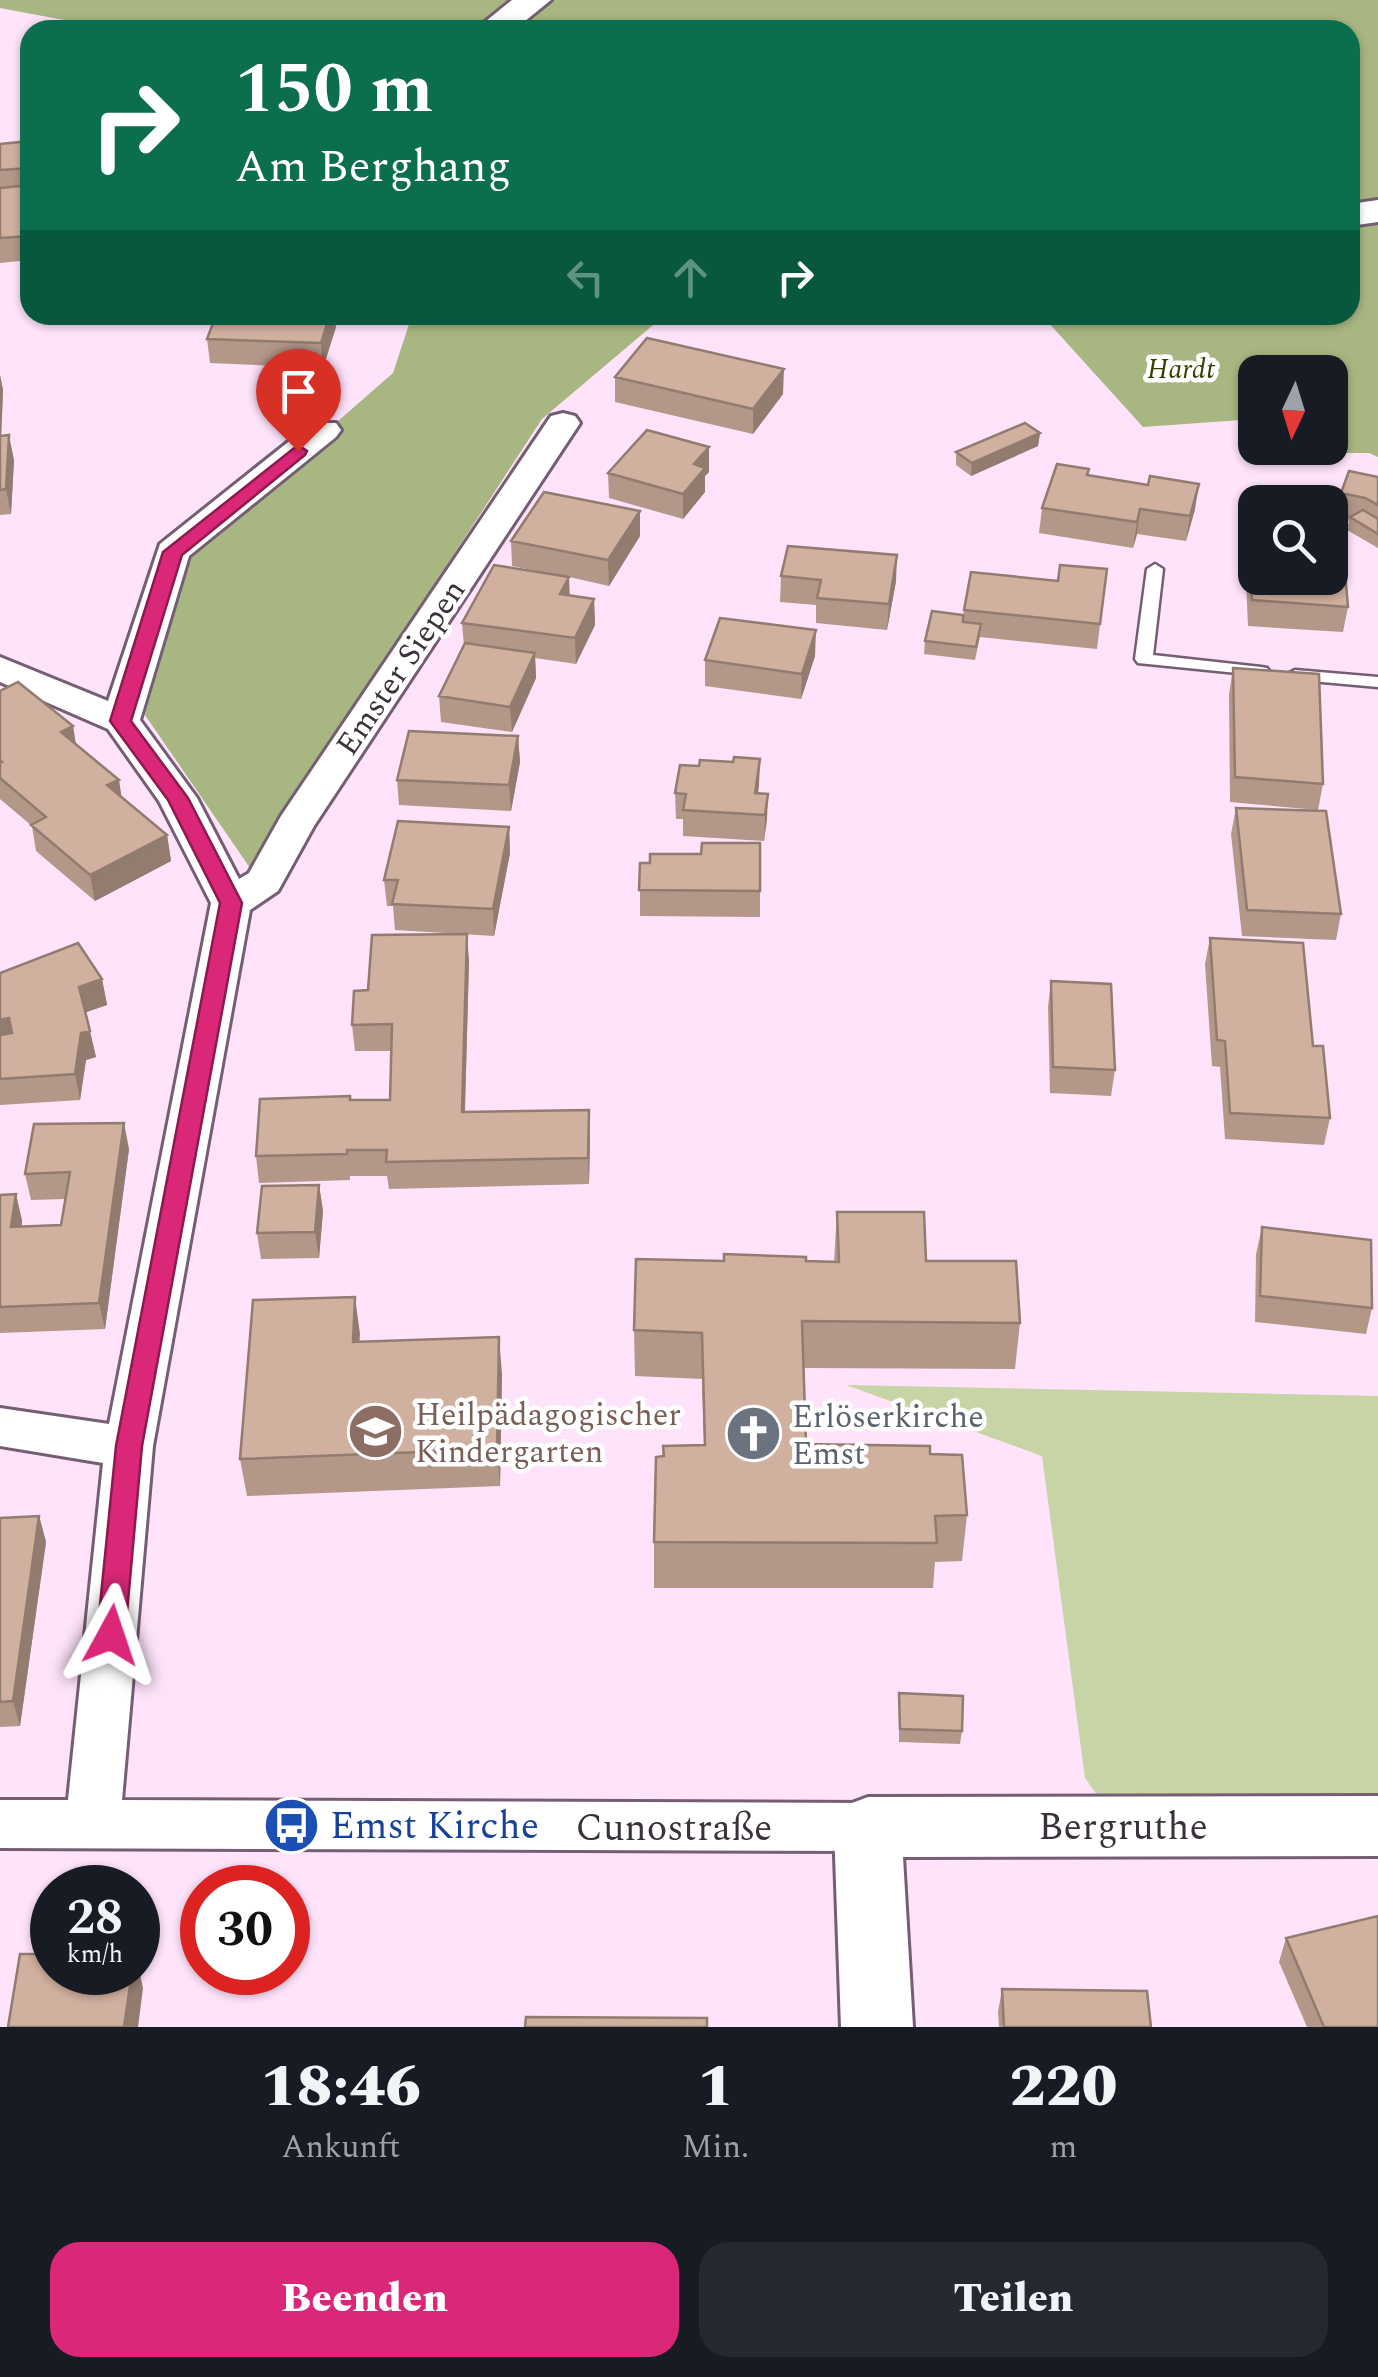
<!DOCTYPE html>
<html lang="de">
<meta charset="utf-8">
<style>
body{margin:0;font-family:Spectral,serif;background:#242831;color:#f1f3f6;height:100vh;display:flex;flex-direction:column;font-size:38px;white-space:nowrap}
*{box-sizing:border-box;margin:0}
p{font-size:32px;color:#9ea1a6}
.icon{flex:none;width:55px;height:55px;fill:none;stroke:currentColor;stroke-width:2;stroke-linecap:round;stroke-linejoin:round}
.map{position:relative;height:2027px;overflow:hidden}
.sheet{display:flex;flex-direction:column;background:#171b24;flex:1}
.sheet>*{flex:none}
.hud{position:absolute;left:20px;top:20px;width:1340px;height:305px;border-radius:30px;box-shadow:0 2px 8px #0004;background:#0b6e4f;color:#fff;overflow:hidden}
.needle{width:65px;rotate:184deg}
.buttons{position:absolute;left:1238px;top:355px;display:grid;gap:20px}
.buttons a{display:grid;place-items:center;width:110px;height:110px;border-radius:20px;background:#171b24;box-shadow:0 2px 8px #0004;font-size:50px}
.speed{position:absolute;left:30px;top:1865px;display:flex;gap:20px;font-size:50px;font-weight:700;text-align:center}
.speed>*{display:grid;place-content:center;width:130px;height:130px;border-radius:50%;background:#171b24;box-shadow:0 2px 8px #0004;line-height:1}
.speed small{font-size:25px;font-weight:400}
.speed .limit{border:15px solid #d22;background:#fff;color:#111}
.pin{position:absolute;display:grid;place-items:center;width:85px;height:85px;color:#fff;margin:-102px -42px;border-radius:50% 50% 50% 0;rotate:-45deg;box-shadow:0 0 10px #0007}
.pin .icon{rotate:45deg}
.me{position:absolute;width:110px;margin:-55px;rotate:5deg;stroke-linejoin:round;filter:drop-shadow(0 0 8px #0008)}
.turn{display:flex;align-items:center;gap:35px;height:210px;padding:0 50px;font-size:45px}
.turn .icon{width:130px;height:130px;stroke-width:2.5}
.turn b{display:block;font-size:70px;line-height:85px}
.lanes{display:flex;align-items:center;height:95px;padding:0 50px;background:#0003;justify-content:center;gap:50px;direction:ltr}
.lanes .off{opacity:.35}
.eta{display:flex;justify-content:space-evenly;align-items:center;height:170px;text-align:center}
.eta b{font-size:60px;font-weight:800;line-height:70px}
.cta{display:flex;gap:20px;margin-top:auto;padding:20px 50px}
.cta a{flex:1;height:115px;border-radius:30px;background:#db2777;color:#fff;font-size:40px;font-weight:800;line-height:115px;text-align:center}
.cta a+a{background:#242831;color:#f1f3f6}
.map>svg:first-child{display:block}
</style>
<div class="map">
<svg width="1378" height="2027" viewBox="0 0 1378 2027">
<rect width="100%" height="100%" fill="#fee3fb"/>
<!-- green -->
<path fill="#c7d4a5" d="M846,1385L1378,1396V1826H1119L1085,1778L1042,1456Z"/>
<!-- forest -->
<path fill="#a8b681" d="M0,0H1378V457L1369,453H1245L1255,435V448H1330V372H1255V419L1143,427L1047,321L948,315H1350V30H87L64,20L0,8Z
M412,315H665L542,419L250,868L145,715L179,560L393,373Z"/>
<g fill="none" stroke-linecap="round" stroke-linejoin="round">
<defs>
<path id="service" d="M1155,564L1163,569L1153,655L1261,667L1267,668L1270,672L1267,676L1138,663L1135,659L1147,569Z
M1295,670L1378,677V687L1289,679L1286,675Z"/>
<path id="minor" d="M563,413L575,416L580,423L314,826L278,891L250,910L153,1446L122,1800L868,1803L887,1810L895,1827L887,1844L868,1851L0,1848V1800H68L103,1463L0,1446V1408L109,1424L211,903L159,801L108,729L0,682V657L108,701L160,544L312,423H336L341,430L336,437L189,556L140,720L197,798L239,879L249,873L281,816L551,416Z"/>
<path id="tertiary" d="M512,0H551L514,30H475Z
M1378,200V222L1350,226V204Z
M1378,1796V1856L903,1857L913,2027H841L834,1827L844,1806L868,1797Z"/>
</defs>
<!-- service casing -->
<use href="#service" stroke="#755e73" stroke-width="5"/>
<!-- minor casing -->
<use href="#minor" stroke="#755e73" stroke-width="6"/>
<!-- tertiary casing -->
<use href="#tertiary" stroke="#755e73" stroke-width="6"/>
<!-- service -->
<use href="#service" fill="#fff" fill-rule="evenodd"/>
<!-- minor -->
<use href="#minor" fill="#fff" fill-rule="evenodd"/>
<!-- tertiary -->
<use href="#tertiary" fill="#fff" fill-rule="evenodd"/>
</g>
<!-- wall -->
<path fill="#b39789" d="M30,141V260L0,263V144Z
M336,327L323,368L210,363L207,339Z
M0,375L3,390L1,436L14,460L11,514L0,515Z
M615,377L783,394L753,434L615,402Z
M1040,433L1038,446L971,476L956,465V452Z
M709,472L705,476V492L683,519L609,498L608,473Z
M1088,475L1148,485L1195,509L1186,541L1137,534L1133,548L1039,533L1042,508Z
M1378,477V548L1347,530L1349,521L1336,518L1341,493Z
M640,536L609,586L569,577V596L594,599L595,625L576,664L535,658L536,678L512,732L441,722L439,696L464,646L462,623L556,575L512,566L511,541Z
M1250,556L1348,607L1343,632L1248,626L1246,581Z
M1107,569L1097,649L980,637L975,660L924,654L925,641L963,615L971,572L1058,581Z
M781,576L896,581L887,630L816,623V605L780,602Z
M815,656L801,699L705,686V660Z
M1233,668L1323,784L1318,810L1230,802L1229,694Z
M0,691L73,726L76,745L122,797L167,835L171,861L95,901L36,851L32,826L0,799Z
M518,736L520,762L511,811L399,805L397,780Z
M760,759L758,794H768L764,841L683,836V819H676L675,793L733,762Z
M1236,808L1341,914L1336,940L1242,936L1231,834Z
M509,827L510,853L494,936L395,930L393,906H387L384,880Z
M640,863H650L760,891V917L640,916Z
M1210,938L1313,1046L1330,1118L1324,1145L1225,1139L1220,1067L1212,1066L1205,964Z
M469,961L465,1112L590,1137L589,1184L389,1189L387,1176H350V1180L259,1183L256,1156L350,1096L351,1100H390L392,1051H355L352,1025L368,990Z
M0,973L102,979L107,1005L85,1012L96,1057L86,1060L80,1100L0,1105Z
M1051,981L1115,1070L1111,1096L1050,1093L1048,1007Z
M129,1149L105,1329L0,1333V1195L22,1220V1227L61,1225L66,1199L31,1200L25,1174Z
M319,1185L323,1211L319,1258L261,1259L257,1233Z
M837,1212L926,1261L1020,1323L1015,1369L803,1368L806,1444L930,1454L967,1515L962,1561L935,1562L933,1588H654V1542L663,1446L704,1445L702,1379L635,1376L634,1330L723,1261L834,1262Z
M1262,1227L1372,1308L1366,1334L1255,1322L1256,1254Z
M355,1297L359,1342L502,1374L500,1486L247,1496L240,1459Z
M39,1516L46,1542L20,1726L0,1727V1518Z
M899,1693L962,1731L960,1744L899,1742Z
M1286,1938L1378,2027H1307L1279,1962Z
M1002,1989L1151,2027H999L998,2012Z"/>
<!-- shaded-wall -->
<path fill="#927b6f" d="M330,315H334L336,327L323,368L321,343Z
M784,369L783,394L753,434V409Z
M0,375L3,390L1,441L0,433Z
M1040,433L1038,446L971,476L972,463Z
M9,435L14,460L11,514L6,489Z
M709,447V472L705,476V492L683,519V494L694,464Z
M1199,484L1195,509L1186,541L1190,516Z
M1140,509L1137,534L1133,548L1137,522Z
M640,511V536L609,586L608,560Z
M897,555L896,581L887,630L889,604Z
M569,577L570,602L560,594Z
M594,599L595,625L576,664L575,638Z
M816,630L815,656L801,699L802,674Z
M535,653L536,678L512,732L510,707Z
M73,726L77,752L61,732Z
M518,736L520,762L511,811L509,785Z
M760,759L759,785L755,819V793Z
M119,780L123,806L107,785Z
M768,794L767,820L764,841L765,815Z
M509,827L510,853L494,936L493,909Z
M167,835L171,861L95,901L90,875Z
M467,934L469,961L464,1138L462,1112Z
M102,979L107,1005L84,1013L79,987Z
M9,1018L15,1044L0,1048V1020Z
M90,1031L96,1057L86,1060L80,1100L75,1074L81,1033Z
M589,1110L590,1137L589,1184L588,1158Z
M124,1123L129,1149L105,1329L99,1303Z
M319,1185L323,1211L319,1258L315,1232Z
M16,1194L22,1220L18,1254L11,1227Z
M355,1297L360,1334L357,1379L353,1342Z
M499,1337L502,1374L500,1486L497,1449Z
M39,1516L46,1542L20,1726L13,1701Z
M138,1965L143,1988L138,2027H124L132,1972H138Z"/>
<!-- building -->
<path fill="#d0b09f" stroke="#927b6f" stroke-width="2.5" d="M30,141V168L0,170V144Z
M30,185V236L0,238V188Z
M216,315H330L321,343L207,339Z
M647,338L784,369L753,409L615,377Z
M1025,423L1040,433L972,463L956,452Z
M647,430L709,447L694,464L705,468L683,494L608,473Z
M9,435L6,489L0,490V436Z
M1057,464L1089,469L1087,475L1148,485L1150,476L1199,484L1190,516L1140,509L1137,522L1042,508Z
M1349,471L1378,477V505L1365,498L1341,493Z
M544,492L640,511L608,560L511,541Z
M1363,510L1378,519V534L1350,517Z
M788,546L897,555L889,604L817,598L821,580L781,576Z
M1250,556H1255V578H1330V561L1344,562L1348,607L1252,600Z
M494,565L569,577L560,594L594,599L575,638L462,623Z
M1060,565L1107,569L1100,624L964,610L971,572L1058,581Z
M932,611L963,615V622L981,624L976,647L925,641Z
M720,618L816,630L802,674L705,660Z
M465,643L535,653L510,707L439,696Z
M1233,668L1319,674L1323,784L1235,777Z
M18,682L73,726L61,732L119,780L107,785L167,835L90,875L31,825L46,817L0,778V763L2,762L0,760V691Z
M409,731L518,736L509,785L397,780Z
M734,757L760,759L755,793L768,794L765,815L683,810L686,794L675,793L680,765L699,766L700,760L733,762Z
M1236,808L1326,811L1341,914L1247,910Z
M398,821L509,827L493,909L392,904L398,880H384Z
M702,843H760V891L639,890L640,863H650V854H701Z
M467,934L462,1112L589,1110L588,1158L386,1162L387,1150H347V1154L256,1156L260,1099L350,1096V1100H390L392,1024L352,1025L354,991L368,990L372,935Z
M1210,938L1303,943L1313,1046H1323L1330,1118L1230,1113L1225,1041L1217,1040Z
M78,943L102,979L79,987L90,1031L81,1033L75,1074L0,1079V1035L12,1033L9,1018L0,1020V973Z
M1051,981L1111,984L1115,1070L1053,1067Z
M124,1123L99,1303L0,1307V1195L16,1194L11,1227L61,1225L70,1172L25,1174L34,1124Z
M319,1185L315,1232L257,1233L262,1186Z
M837,1212H924L926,1261H1016L1020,1323L802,1321L806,1444L930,1446V1454L962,1455L967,1515L935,1516L937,1543L654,1542L656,1457L664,1456L663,1446L705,1445L702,1333L634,1330L636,1259L724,1261V1254L806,1257V1261L839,1262Z
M1262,1227L1371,1240L1372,1308L1260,1296Z
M355,1297L353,1342L499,1337L497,1449L240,1459L253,1300Z
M39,1516L13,1701L0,1702V1518Z
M899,1693L963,1696L962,1731L900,1729Z
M1378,1916V2027H1324L1286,1938Z
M20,1954H52V1972H132L124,2027H8Z
M1002,1989L1147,1991L1151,2027H1004Z
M526,2017L707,2018V2027H525Z"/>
<!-- route -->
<path fill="#db2777" stroke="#8e194d" stroke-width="2.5" d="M298,445L307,451L305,455L182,555L131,721L188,798L242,903L142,1446L125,1635L121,1643L111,1646L101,1643L97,1635L116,1446L220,903L168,800L110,721L163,552Z"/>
<!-- icons -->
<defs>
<symbol id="school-disc" viewBox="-11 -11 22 22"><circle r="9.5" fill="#8d6e63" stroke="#fff"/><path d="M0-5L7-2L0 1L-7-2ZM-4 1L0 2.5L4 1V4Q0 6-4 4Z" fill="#fff"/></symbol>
<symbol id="church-disc" viewBox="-11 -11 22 22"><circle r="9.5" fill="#6b7280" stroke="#fff"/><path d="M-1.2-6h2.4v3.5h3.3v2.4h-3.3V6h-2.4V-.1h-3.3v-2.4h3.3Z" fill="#fff"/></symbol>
<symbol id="bus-disc" viewBox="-11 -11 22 22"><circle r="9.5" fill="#1a4fb4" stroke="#fff"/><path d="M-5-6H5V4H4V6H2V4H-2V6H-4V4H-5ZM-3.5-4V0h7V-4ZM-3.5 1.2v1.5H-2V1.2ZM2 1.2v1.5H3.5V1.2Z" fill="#fff"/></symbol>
</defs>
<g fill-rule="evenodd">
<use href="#school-disc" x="344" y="1400" width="63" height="63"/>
<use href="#church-disc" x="722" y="1402" width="63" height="63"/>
<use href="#bus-disc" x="260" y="1794" width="63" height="63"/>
</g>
<g text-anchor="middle" stroke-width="9" stroke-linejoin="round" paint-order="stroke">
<!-- far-park labels -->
<g font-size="28" font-style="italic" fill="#343f00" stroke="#fff">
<text x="1181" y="378">Hardt</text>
</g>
<!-- street labels -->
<g font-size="32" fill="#3b313a" stroke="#fff">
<text transform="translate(400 667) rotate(-56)" y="11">Emster Siepen</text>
</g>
<!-- education labels -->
<g font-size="32" fill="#785e54" stroke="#fff" text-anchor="start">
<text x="415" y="1425">Heilpädagogischer<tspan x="415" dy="37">Kindergarten</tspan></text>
</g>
<!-- worship labels -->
<g font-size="32" fill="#5b616d" stroke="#fff" text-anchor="start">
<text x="792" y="1427">Erlöserkirche<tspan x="792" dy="37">Emst</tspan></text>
</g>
<!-- near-transit labels -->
<g font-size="38" fill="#164399" stroke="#fff" text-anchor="start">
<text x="330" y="1838">Emst Kirche</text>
</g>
<!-- near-street labels -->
<g font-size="38" fill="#3b313a" stroke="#fff">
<text x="1123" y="1839">Bergruthe</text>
<text x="674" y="1840">Cunostraße</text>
</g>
</g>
</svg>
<div class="buttons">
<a><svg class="needle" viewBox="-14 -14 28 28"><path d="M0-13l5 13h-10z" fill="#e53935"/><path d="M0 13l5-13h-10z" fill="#9ea1a6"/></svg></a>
<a><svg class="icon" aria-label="search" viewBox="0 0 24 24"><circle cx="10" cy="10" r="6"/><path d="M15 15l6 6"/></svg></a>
</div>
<div class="speed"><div>28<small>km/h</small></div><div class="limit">30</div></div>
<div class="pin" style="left:298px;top:451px;background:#d93025"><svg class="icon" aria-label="arrive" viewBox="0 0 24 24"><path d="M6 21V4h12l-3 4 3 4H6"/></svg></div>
<svg class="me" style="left:111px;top:1635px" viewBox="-20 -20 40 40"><path d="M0-17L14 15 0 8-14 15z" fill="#db2777" stroke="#fff" stroke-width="4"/></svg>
<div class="hud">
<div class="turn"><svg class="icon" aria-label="right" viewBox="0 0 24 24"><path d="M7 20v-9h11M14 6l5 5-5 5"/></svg><div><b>150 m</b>Am Berghang</div></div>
<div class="lanes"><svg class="icon off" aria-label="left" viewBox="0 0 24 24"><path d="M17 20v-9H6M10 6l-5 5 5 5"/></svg><svg class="icon off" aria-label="ahead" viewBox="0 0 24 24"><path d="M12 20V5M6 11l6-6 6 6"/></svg><svg class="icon" aria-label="right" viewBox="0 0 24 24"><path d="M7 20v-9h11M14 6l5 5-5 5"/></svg></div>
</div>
</div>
<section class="sheet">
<div class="eta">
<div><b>18:46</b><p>Ankunft</p></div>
<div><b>1</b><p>Min.</p></div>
<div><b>220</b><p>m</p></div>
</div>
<div class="cta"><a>Beenden</a><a>Teilen</a></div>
</section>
